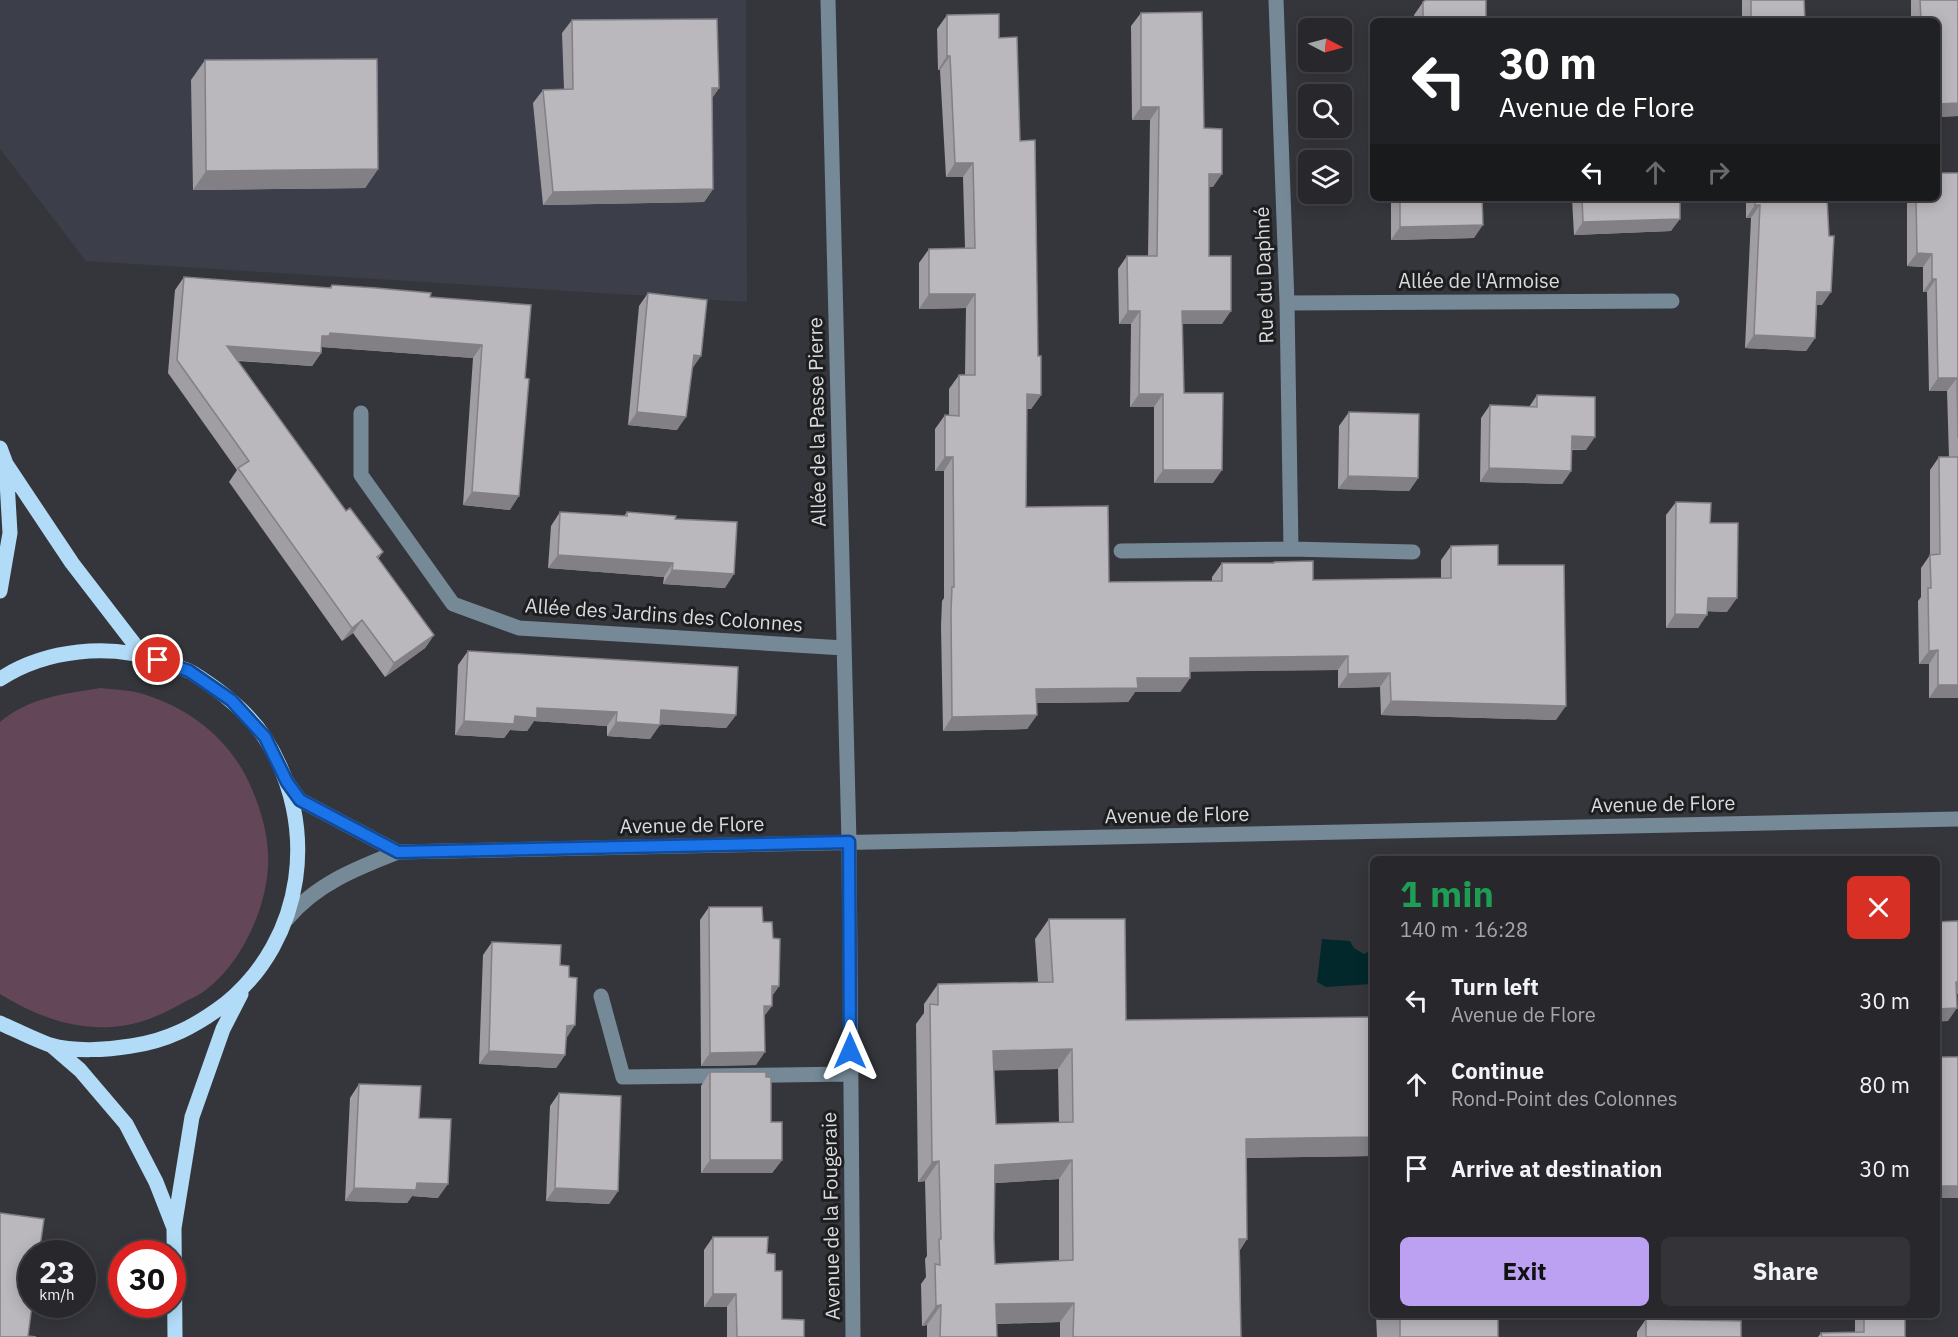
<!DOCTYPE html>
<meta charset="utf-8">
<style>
body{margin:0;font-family:"IBM Plex Sans",sans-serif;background:#343438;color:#f1f3f6;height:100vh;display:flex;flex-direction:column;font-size:22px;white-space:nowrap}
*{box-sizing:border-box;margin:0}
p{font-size:20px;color:#a5a6a9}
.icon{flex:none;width:33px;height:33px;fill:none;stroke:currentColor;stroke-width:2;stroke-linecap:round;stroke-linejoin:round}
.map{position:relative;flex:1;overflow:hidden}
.panel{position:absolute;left:1370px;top:856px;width:570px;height:462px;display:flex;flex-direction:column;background:#28282c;border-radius:9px;box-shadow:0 3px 15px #0003,0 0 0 2px #444448}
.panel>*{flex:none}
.banner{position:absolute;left:1370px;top:18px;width:570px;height:183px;border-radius:9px;box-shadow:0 3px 15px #0003,0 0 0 2px #444448;background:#202124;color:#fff;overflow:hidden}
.needle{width:39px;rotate:96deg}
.fabs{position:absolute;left:1298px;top:18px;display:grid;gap:12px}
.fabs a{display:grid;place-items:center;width:54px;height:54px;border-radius:9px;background:#28282c;box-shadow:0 3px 15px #0003,0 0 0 2px #444448;font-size:30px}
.speed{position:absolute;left:18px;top:1240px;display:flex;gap:12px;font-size:30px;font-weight:700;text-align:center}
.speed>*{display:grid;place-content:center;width:78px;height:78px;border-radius:50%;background:#28282c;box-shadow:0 3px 15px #0003,0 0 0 2px #444448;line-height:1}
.speed small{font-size:15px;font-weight:400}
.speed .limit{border:9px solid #d22;background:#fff;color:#111}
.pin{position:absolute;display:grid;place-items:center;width:51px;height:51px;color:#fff;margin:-26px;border:3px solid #fff;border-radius:50%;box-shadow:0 2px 6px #0007}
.me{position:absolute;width:66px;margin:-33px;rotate:0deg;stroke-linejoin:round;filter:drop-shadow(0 0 4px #0008)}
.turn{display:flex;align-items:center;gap:21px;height:126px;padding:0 30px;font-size:27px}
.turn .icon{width:78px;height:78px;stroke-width:2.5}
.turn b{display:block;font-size:42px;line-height:51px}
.lanes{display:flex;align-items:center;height:57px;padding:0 30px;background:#0003;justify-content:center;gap:30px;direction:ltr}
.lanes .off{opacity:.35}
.round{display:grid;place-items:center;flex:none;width:63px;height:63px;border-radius:9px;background:#343438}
.head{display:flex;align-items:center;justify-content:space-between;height:102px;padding:0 30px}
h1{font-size:36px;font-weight:700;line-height:45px;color:#1e9e55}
.cta{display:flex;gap:12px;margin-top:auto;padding:12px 30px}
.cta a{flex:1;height:69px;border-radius:9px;background:#bca0f2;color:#111;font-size:24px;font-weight:700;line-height:69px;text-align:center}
.cta a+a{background:#343438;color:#f1f3f6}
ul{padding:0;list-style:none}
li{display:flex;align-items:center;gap:18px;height:84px;padding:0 30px}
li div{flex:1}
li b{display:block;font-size:22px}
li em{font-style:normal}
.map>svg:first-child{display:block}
</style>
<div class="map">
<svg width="1958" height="1337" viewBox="0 0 1958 1337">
<rect width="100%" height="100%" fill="#35363b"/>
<!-- built -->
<path fill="#3c3f49" d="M0,0H746L747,302L86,261L0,149Z"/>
<!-- green -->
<path fill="#634758" d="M101,688C116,690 132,690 146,695C193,710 232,742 251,787C260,808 267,830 268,853C271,900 243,964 203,992C196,997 187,1000 179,1005C159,1016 135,1026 111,1027C70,1029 34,1015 0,994V722C30,697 64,694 101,688Z"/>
<!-- water -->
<path fill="#02282b" d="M1322,939L1350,941L1354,948L1364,954L1372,950V984L1326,987L1317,982Z"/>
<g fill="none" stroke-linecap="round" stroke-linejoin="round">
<!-- minor -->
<path stroke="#758997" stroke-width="15" d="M828,0L849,842L853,1337
M1276,0L1287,303L1291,549
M1287,303L1672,301
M361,413V475L453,604L519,628L844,648
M1121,551L1291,549L1413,552
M287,782L300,800L398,852
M287,919C316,884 357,868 398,852L1958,819
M601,996L623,1077L851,1074"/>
<!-- major -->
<path stroke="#b2dbf7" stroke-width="15" d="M0,448L6,464L72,563L142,654
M0,591L10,533L6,464
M0,679C46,649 110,643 161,661C171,665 182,667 191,672C217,688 248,712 265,738C320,825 305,939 225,1004C196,1026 167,1041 131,1046C107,1050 74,1052 50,1045C33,1039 16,1030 0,1023
M51,1045L80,1070L126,1124L156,1182L174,1228
M175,1337L174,1228L192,1117L223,1029L241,994"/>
</g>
<!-- wall -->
<path fill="#a09da3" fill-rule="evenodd" d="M1742,0H1804L1805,21H1742Z
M1911,0H1958V116L1936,117V21H1911Z
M1423,2L1486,21H1414V15Z
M1141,13L1204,128L1213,187H1209V256L1222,324H1182L1184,393L1213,483H1154V407H1130L1131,324H1119L1118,269L1127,256H1148L1150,120H1132L1131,26Z
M947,15L999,38L1020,141L1041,395L1031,409H1027L1026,507L1109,582L1212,581V577L1222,563H1273L1274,562L1313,580L1441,578V560L1451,546L1498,565L1556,720L1381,715L1380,687L1338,688V670L1190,671V678L1180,692H1135L1128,702L1037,703V715L1027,729L943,731L941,626L942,601L944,598V471H935V429L945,415H949V389L959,375H965L966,308L919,309V263L929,249L965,248L963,177H946L940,70H938L937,29Z
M572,20L719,88L712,98L713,189L704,202L543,205L533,103L543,90L564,89L562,33Z
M205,60L378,169L365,188L193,190L191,80Z
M1958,173V698H1929V664H1919L1918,601L1921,597V568L1930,555V470L1939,457H1949L1947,391H1929L1927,292H1923V267L1907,266V198H1936Z
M1391,198H1482L1474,238L1391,240Z
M1572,198H1680L1671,231L1574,235Z
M1746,198H1827L1822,305H1817L1815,338L1806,351L1745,348L1751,218H1746Z
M184,277L329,288L332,285L430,297L531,305L510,510L463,505L473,358L322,347L321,353L312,366L238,361L346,511L383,552L378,559L434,635L425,648L385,677L353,633L342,641L229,482L237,470L168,373L175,290Z
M648,293L692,369L677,430L628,425L639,306Z
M1537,395L1586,450H1572L1571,471L1562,484L1480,482L1481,418L1490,405L1529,407Z
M1349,412L1418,478L1409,491L1338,489L1339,426Z
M1676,502L1710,523L1727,612L1707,611L1698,628H1666V515Z
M560,512L624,516L627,512L675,519L725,588L663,584L664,577L548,568L551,526Z
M468,651L736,715L726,728L660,724L650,739L607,736V726L534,721L527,731L510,730L504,738L455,735L458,665Z
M709,907L763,922L773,938L779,986L772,996L764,1017L756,1065L701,1066L700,920Z
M1049,919L1126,1020L1372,1156L1246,1158L1247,1239L1240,1250L1241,1337H1060V1322L996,1324L997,1337H927V1325L922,1326L921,1284L926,1277L925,1259L927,1256L925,1181L918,1182L916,1024L924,1013V1004L938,984L1038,982L1035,939ZM1058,1069L1059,1123L996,1124L994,1070ZM1059,1179V1261L995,1264L994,1238L995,1183Z
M492,942L560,965L566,1038L565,1055L556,1068L479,1064L483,955Z
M1940,1057H1958V1198H1936V1063Z
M710,1072L771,1122L782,1160L772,1173H701V1086Z
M359,1084L419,1118L438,1198L412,1196L407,1203L345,1201L350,1098Z
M559,1093L618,1191L609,1204L546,1201L550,1106Z
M713,1237L767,1253L775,1271L782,1319L804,1337H727V1307H704V1250Z
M1376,1316H1498V1337H1377Z
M1855,1316H1905V1337H1818L1821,1333L1855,1332Z
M1646,1319L1741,1337H1637V1332Z"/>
<!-- shaded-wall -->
<path fill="#828084" d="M947,56H950L940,70H938Z
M712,88H719L710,101Z
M1958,103V116L1936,117V105L1938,104Z
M1141,107H1159L1150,120H1132Z
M955,163H973L963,177H946Z
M378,169L365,188L193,190L206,171Z
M1209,174H1222L1213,187H1200Z
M713,189L704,202L543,205L553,192Z
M1755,205H1760L1751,218H1746Z
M1680,219L1671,231L1574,235L1583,222Z
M1483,225L1474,238L1391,240L1400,227Z
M1917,253L1932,254L1923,267L1907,266Z
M1932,279H1936L1927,292H1923Z
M1817,292H1831L1822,305H1808Z
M929,294H975L966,308L919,309Z
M1128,311H1140L1131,324H1119Z
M1182,311H1231L1222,324H1173Z
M330,333L482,345L473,358L322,347V336Z
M1754,335L1815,338L1806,351L1745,348Z
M227,346L321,353L312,366L218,359Z
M694,355L701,356L692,369Z
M1938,378H1957L1947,391H1929Z
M1027,394L1041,395L1031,409L1017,408Z
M1139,394H1163L1154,407H1130Z
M637,412L686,417L677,430L628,425Z
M1572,436L1595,437L1586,450L1563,449Z
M945,457H953L944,471H935Z
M1489,468L1571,471L1562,484L1480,482Z
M1163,470H1222L1213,483H1154Z
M1348,476L1418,478L1409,491L1338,489Z
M472,492L519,496L510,510L463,505Z
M558,555L673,563L664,577L548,568Z
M672,570L734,574L725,588L663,584Z
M1708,598H1737L1727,612L1698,611Z
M1675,614L1707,615L1698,628H1666Z
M362,620L353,633L342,641L352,628Z
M434,635L425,648L385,677L394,663Z
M1938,650L1929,664H1919L1929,651Z
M1348,656L1338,670L1180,672L1190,658Z
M1390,673L1380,687L1338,688L1348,674Z
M1137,678H1190L1180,692H1135L1128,702L1027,703L1036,689Z
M1938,685H1958V698H1929Z
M1391,701L1566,706L1556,720L1381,715Z
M537,708L617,712L607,726L534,721L527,731L510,730L504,738L455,735L464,721L515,716Z
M661,710L736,715L726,728L652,724Z
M1037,715L1027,729L943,731L952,717Z
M616,722L660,725L650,739L607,736Z
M1956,982H1958V994L1947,995Z
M772,986H779L770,999Z
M764,1006H772L762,1019Z
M1957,1008L1948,1021L1936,1022V1009Z
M575,1025L566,1039L567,1026Z
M1072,1049L1058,1069L979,1071L993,1051Z
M489,1051L565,1055L556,1068L479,1064Z
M765,1052L756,1065L701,1066L710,1053Z
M1372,1137V1156L1232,1158L1246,1139Z
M710,1160H782L772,1173H701Z
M1072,1160L1059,1179L981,1184L995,1165Z
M939,1161L925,1181L918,1182L932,1162Z
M417,1183L448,1184L438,1198L412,1196L407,1203L345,1201L354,1188Z
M1936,1186H1958V1198H1936Z
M555,1188L618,1191L609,1204L546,1201Z
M1239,1239H1247L1233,1259Z
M713,1294H736L727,1307H704Z
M1074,1303L1060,1322L982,1324L996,1304Z
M941,1305L927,1325L922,1326L936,1306Z"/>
<!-- building -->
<path fill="#bab7bd" stroke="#828084" stroke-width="1.5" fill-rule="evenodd" d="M1426,0H1486V21H1423V2Z
M1751,0H1804L1805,21H1751Z
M1920,0H1958V103L1938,104L1936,21H1921Z
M1202,12L1204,128L1222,129V174H1209V256H1231V311H1182L1184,393H1223L1222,470H1163V394H1139L1140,311H1128L1127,256H1157L1159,107H1141V13Z
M999,14V38L1017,37L1020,141L1035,140L1038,356H1041V395L1027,394L1026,507L1108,506L1109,582L1222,581V563H1274V562L1313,561V580L1451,578V546L1498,545V565H1564L1566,706L1391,701L1390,673L1348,674V656L1190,658V678H1137L1138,688L1036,689L1037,715L952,717L951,612L952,587H954L953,457H945V415L959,416V375H975V294H929V249L975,248L973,163H955L950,56H947V15Z
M717,19L719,88H712L713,189L553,192L543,90L573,89L572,20Z
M377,59L378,169L206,171L205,60Z
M1936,173H1958V438L1957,378H1938L1936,279H1932V254L1917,253L1916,198H1936Z
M1400,198H1482L1483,225L1400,227Z
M1582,198H1680V219L1583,222Z
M1755,198H1827L1829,236H1834L1831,292H1817L1815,338L1754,335L1760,205H1755Z
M184,277L331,288L332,285L376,288L431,293L430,297L531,305L525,378L529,379L519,496L472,492L482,345L330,333L329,336H322L321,353L227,346L346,511L350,508L383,552L377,557L434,635L394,663L362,620L352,628L238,468L249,461L177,360Z
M648,293L707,300L701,356L694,355L686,417L637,412Z
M1537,395L1595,397V437L1572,436L1571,471L1489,468L1490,405L1537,407Z
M1349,412L1419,414L1418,478L1348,476Z
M1939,457H1958V685H1938V650L1929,651L1928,588H1931L1930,555L1940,554Z
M1676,502L1711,503L1710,523H1738L1737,598H1708L1707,615L1675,614Z
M560,512L627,516V512L676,516L675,519L737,522L734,574L672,570L673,563L558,555Z
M468,651L738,667L736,715L661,710L660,725L616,722L617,712L537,708V718L515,716L514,724L464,721Z
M709,907H762L763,922H772L773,938L780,939L779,986H772V1006H764L765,1052L710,1053Z
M1049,919H1125L1126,1020L1372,1017V1137L1246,1139L1247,1239H1239L1241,1337H1073L1074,1303L996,1304L997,1337H940L941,1305L936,1306L935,1264L940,1265L939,1239H941L939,1161L932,1162L930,1004L938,1005V984L1053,982ZM1072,1049L1073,1122L996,1124L993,1051ZM1072,1160L1073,1260L995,1264L994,1238L995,1165Z
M1958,921V982H1956L1957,1008L1936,1009V922Z
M492,942L561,945L560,965L569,966V977L577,978L575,1025L567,1026L565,1055L489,1051Z
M1940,1057H1958V1186H1936V1102H1940Z
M710,1072H766V1077H771V1122H782V1160H710Z
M359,1084L421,1086L419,1118L451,1119L448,1184L417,1183L416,1190L354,1188Z
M559,1093L621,1096L618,1191L555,1188Z
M0,1213L44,1219L39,1254H32V1305L28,1336L36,1337H0Z
M713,1237H768L767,1253L775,1254V1271H782V1319L804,1320V1337H737L736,1294H713Z
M1400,1316H1498V1337H1400Z
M1864,1316H1905V1337H1822L1821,1333L1864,1332Z
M1646,1319L1741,1321V1337H1646Z"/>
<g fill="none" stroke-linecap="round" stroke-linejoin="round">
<defs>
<path id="route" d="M158,660L189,671L231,700L265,737L287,782L300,800L398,852L849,842L850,1051"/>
</defs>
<!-- route casing -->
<use href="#route" stroke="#114b97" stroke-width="15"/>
<!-- route -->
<use href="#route" stroke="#1a73e8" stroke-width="10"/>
</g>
<g text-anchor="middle" stroke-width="6" stroke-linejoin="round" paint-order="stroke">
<!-- street labels -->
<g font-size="20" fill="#dadbde" stroke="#1d1e20">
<text transform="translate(1264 275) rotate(-92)" y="7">Rue du Daphné</text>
<text x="1479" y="288">Allée de l'Armoise</text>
<text transform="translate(817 422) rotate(-91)" y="7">Allée de la Passe Pierre</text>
<text transform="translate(664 615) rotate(4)" y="7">Allée des Jardins des Colonnes</text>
<text transform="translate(1663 804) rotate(-1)" y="7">Avenue de Flore</text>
<text transform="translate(1177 815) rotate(-1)" y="7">Avenue de Flore</text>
<text transform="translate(692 825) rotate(-1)" y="7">Avenue de Flore</text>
<text transform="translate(831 1216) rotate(-91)" y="7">Avenue de la Fougeraie</text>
</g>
</g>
</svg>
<div class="fabs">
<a><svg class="needle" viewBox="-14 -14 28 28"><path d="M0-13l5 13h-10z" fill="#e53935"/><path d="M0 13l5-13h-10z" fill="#a5a6a9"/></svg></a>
<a><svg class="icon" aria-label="search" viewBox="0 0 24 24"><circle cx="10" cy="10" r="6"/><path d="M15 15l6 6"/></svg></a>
<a><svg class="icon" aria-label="layers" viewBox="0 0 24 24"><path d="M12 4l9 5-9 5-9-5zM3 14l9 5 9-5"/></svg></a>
</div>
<div class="speed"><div>23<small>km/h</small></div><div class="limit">30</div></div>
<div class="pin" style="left:158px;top:660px;background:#d93025"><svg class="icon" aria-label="arrive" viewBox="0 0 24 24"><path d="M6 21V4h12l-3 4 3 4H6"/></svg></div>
<svg class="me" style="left:850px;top:1051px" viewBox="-20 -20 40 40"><path d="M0-17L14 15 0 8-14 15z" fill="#1a73e8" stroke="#fff" stroke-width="4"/></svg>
<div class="banner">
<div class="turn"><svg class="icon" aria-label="left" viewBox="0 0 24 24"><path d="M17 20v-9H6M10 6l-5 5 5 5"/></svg><div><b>30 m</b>Avenue de Flore</div></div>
<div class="lanes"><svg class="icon" aria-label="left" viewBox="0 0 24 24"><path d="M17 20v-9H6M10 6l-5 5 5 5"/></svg><svg class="icon off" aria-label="ahead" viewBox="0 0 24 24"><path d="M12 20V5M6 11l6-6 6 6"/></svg><svg class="icon off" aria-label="right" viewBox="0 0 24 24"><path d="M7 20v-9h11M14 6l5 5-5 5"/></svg></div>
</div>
<section class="panel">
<div class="head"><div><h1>1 min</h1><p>140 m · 16:28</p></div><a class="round" style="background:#d93025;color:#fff"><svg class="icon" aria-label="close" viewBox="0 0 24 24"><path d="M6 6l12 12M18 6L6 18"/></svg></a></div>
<ul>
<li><svg class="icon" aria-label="left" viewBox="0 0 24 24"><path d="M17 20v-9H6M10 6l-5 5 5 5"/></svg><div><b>Turn left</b><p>Avenue de Flore</p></div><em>30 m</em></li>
<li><svg class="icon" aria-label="ahead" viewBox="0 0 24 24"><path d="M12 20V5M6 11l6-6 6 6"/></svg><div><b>Continue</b><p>Rond-Point des Colonnes</p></div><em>80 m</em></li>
<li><svg class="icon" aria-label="arrive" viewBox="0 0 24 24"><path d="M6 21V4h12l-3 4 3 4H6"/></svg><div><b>Arrive at destination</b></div><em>30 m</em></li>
</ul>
<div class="cta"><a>Exit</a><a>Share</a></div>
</section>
</div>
